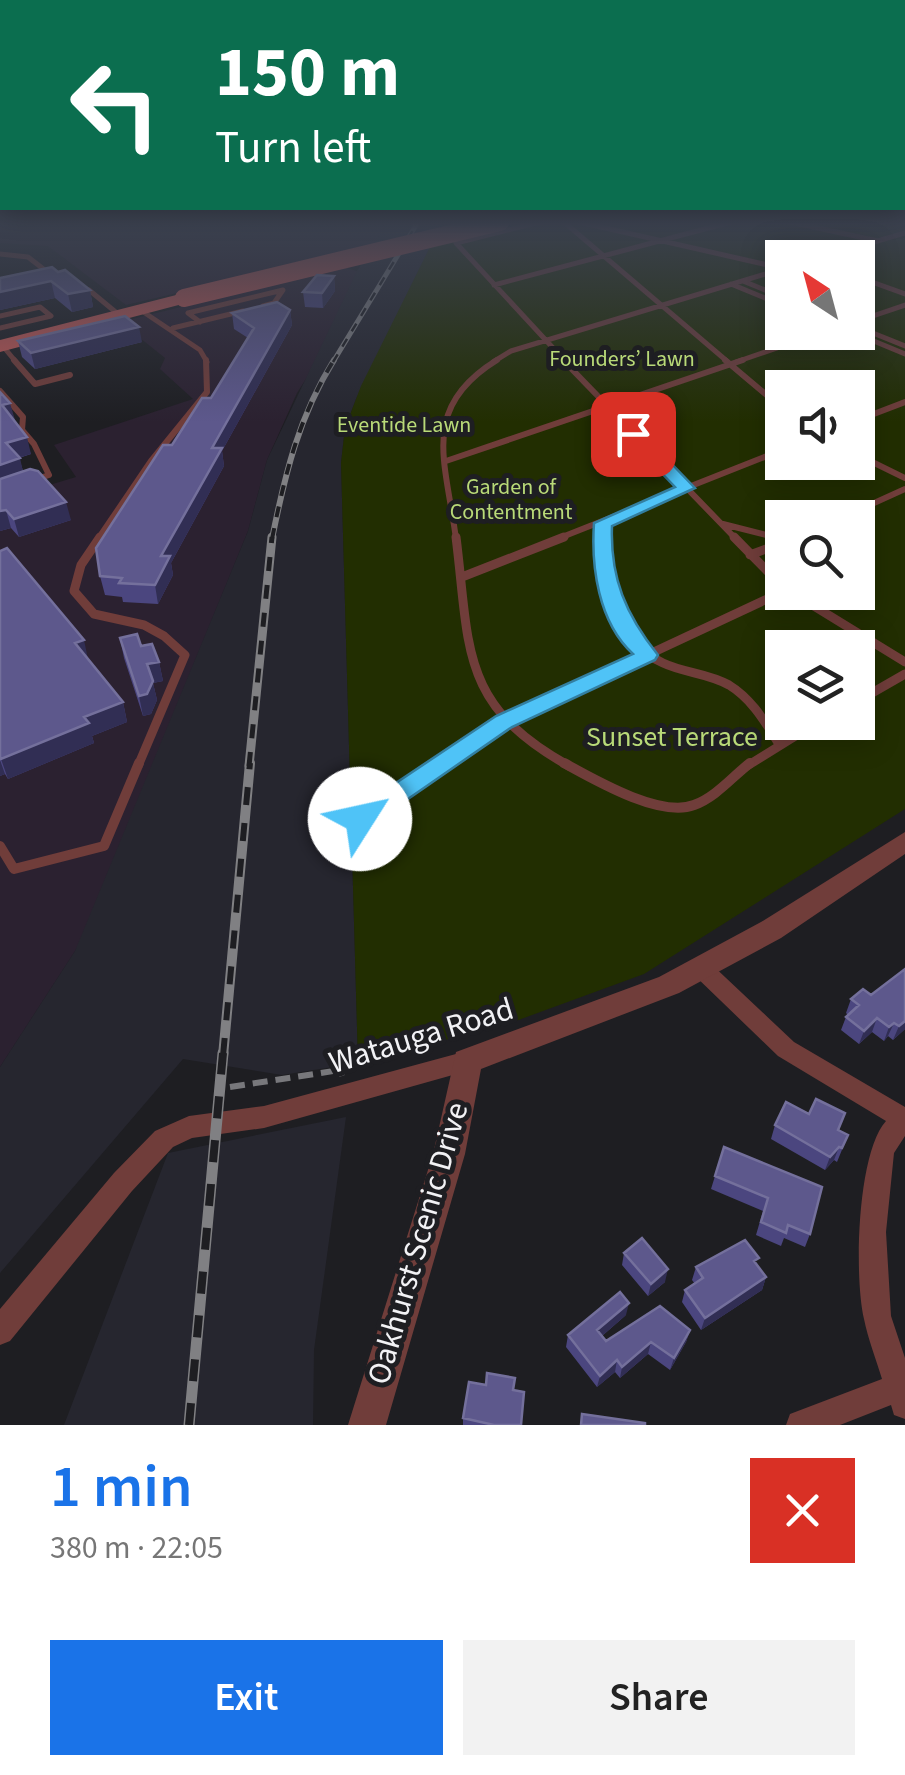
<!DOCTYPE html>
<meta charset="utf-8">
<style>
body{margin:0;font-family:"Source Sans 3",sans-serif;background:#f2f2f2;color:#222;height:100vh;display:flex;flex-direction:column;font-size:38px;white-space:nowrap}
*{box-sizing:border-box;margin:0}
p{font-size:32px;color:#767676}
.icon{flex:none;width:55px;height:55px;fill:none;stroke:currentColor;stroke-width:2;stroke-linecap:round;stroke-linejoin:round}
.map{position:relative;height:1425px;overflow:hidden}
.sheet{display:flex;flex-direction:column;background:#fff;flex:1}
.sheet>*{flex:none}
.banner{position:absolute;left:0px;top:0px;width:905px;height:210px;box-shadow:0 5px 25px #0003;background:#0b6e4f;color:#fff;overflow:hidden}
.needle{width:65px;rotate:324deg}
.fabs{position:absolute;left:765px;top:240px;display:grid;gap:20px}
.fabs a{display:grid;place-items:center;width:110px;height:110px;border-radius:0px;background:#fff;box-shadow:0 5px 25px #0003;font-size:50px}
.pin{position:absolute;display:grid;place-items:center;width:85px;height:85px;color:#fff;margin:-42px;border-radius:20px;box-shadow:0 5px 15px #0006}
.me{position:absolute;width:110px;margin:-55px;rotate:55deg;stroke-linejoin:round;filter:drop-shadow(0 0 8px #0008)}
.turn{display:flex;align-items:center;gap:35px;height:210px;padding:0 50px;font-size:45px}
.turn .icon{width:130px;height:130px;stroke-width:2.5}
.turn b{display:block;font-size:70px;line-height:85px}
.round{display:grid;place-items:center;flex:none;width:105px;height:105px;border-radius:0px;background:#f2f2f2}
.overview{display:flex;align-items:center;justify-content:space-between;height:170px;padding:0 50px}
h1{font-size:60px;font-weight:600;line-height:75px;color:#1a73e8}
.primary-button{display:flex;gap:20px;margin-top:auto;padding:20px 50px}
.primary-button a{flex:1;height:115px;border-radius:0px;background:#1a73e8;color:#fff;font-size:40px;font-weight:600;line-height:115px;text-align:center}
.primary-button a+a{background:#f2f2f2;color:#222}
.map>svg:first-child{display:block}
</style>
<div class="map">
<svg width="905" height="1425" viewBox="0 0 905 1425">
<rect width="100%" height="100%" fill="#1e1e22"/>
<!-- industrial -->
<path fill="#2b2130" d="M0,222H388L373,247L126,305L48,246L0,243Z
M344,267L371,276L297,393L267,460L248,531L79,945L0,1067V500L76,477L54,445L193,399L160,369L165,358L120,322Z"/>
<!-- built -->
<path fill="#26262f" d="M388,222H442L356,399L345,428L341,463L358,1063L282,1075L183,1059L0,1273V1067L75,951L248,531L267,460L357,271Z
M346,1117L314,1350L313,1425H64L168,1153Z"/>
<!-- green -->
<path fill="#222e01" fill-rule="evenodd" d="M525,222H905V809L644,974L513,1022L358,1063L341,463L345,428L361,386L431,245ZM782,258H858V332H782ZM782,388H858V462H782ZM782,518H858V592H782ZM782,648H858V722H782Z"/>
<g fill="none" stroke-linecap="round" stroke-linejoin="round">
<!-- path -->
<path stroke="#78787c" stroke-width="6" stroke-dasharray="15 8" stroke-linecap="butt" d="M230,1087L340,1070L342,1076"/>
<!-- service-far3 -->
<path stroke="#703d3a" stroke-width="5" d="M540,222L456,243L566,362
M564,222L728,362
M579,222L781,268
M790,222L878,241
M0,254L28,257L46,271L40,273
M820,258L905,233
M858,277L905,294
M743,281L782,297
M731,284L782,305
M494,285L731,222
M89,290L118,314
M139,309L200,350L207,362
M0,316L40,307L51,316L0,328
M858,321L905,305
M200,322L188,313L283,290L274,303L263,306
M858,327L905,346
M173,328L243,311
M852,332L905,354
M2,345L16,362
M493,362L511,351L782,269
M736,362L824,332"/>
<!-- service-far2 -->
<path stroke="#703d3a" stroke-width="6" d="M14,360L35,384L70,375
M563,360L736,539
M725,360L782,408
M0,391L23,417L22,430L34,444L49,475L34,480
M858,420L905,402
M858,455L905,478
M446,461L743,360
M841,518L905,489
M723,524L782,539
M98,539L151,461L207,392L206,360
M456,539C446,461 419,408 497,360
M557,539L782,450
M603,539V523"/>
<!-- service-far1 -->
<path stroke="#703d3a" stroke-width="9" d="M100,537L81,565L74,591L94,614L144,625L164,636L185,655L138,766
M456,537C470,648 459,705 569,766
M603,537C603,585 615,641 663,663C684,673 708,673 729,685C752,699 765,722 779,744
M734,537L782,586
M773,537L782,539
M750,555L782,543
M462,577L564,537
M791,592L905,662
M858,701L905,674
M439,766L504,722L782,592
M747,766L818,722"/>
<!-- service -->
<path stroke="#703d3a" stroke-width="10" d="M564,763C595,780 660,818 694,805C716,797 732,777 750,763
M360,819L443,763
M0,846L14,869L104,846L139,763"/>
<!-- minor -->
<path fill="#703d3a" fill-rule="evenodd" d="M700,958L708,961L794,1042L905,1107V1136L894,1153L886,1232L891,1316L905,1358V1419L894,1415L891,1405L840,1425H786L790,1414L882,1379C876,1359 868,1339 864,1319C854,1277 857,1153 886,1121L778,1056L692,973L689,967L692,961Z
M467,1051L475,1054L479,1061L475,1068L467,1071L264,1128L192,1138L173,1147L132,1191L10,1341L0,1345V1309L114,1173L155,1131L189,1116L264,1106Z"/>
<!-- tertiary -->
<path fill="#703d3a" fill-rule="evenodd" d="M905,832V854L781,938L679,993L481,1069L465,1154L386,1425H348L433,1154L456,1052L659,977L761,922Z"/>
<!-- primary -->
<path fill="#c05754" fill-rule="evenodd" d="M184,293L193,298L190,302L0,352V340Z"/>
<defs>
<path id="rail-far4" d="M333,362L418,222"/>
<path id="rail-far3" d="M272,539C285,474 299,416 334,360"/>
<path id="rail-far2" d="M249,766L272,537"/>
<path id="rail-far1" d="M223,1056L250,763"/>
<path id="rail" d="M189,1425L223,1053"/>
</defs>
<!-- rail-far4 casing -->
<use href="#rail-far4" stroke="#808083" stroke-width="5"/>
<!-- rail-far3 casing -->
<use href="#rail-far3" stroke="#808083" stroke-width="6"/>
<!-- rail-far2 casing -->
<use href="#rail-far2" stroke="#808083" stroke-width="9"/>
<!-- rail-far1 casing -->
<use href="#rail-far1" stroke="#808083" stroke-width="10"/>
<!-- rail casing -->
<use href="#rail" stroke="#808083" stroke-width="11"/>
<!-- rail-far4 -->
<use href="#rail-far4" stroke="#1e1e22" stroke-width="2.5" stroke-dasharray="9" stroke-linecap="butt"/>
<!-- rail-far3 -->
<use href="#rail-far3" stroke="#1e1e22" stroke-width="4" stroke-dasharray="11" stroke-linecap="butt"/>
<!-- rail-far2 -->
<use href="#rail-far2" stroke="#1e1e22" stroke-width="5" stroke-dasharray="14" stroke-linecap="butt"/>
<!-- rail-far1 -->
<use href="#rail-far1" stroke="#1e1e22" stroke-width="6" stroke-dasharray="18" stroke-linecap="butt"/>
<!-- rail -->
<use href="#rail" stroke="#1e1e22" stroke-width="8" stroke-dasharray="22" stroke-linecap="butt"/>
<!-- primary-bridge -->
<path stroke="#c05754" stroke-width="18" d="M184,298L500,222"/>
</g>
<!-- wall -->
<path fill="#4b467f" d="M58,272L90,290L93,307L72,312L55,298L0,310V278Z
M334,276L335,291L323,308L305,307L303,292Z
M290,310L292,325L222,451L224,466L171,563L173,575L158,604L123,602L122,597L105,595L100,576L248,338L234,329L232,313Z
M18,341L142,342L35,369L22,357Z
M0,392L31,454L19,458L23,471L71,520L19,537L11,528L0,531Z
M0,551L123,702L127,722L92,736L94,743L8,779L5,774L0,776Z
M120,638L141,646L159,662L163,681L153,683L157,700L151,714L143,716L124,658Z
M851,999L905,1029L893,1040L888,1036L884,1041L872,1032L859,1044L841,1030L846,1017L848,1015L846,1013Z
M775,1125L838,1130L848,1135L837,1162L834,1160L825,1170L771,1139Z
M724,1147L810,1234L805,1247L784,1238L781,1246L756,1235L763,1211L711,1189Z
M624,1253L665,1282L648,1296L622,1265Z
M756,1264L766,1277L762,1290L701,1330L682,1302L685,1290L695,1284L692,1280L696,1267Z
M626,1315L602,1336L606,1341L690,1330L686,1342L670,1370L648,1354L620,1378L615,1372L597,1387L566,1347L568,1335Z
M513,1390L521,1425H463V1418Z"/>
<!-- shaded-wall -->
<path fill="#312e54" d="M334,276L335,291L323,308L322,293Z
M51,281L55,298L0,310V292Z
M90,290L93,307L72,312L68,294Z
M290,310L292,325L222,451L224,466L171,563L173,575L158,604L155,585L161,556L212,448Z
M139,327L142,342L35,369L31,353Z
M10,403L15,420L6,422L2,405Z
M27,437L31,454L11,460L6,443Z
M20,458L24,476L0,484V465Z
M66,502L71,520L19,537L14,519Z
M6,510L11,528L0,531V511Z
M84,640L88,659L75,643Z
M159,662L163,681L153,683L157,700L151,714L143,716L139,696L147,664Z
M123,702L127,722L92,736L94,743L8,779L1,759L84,717Z
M0,760L5,774L0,776Z
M877,1018L872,1032L859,1044L864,1031Z
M905,1021V1029L893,1040L899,1026Z
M894,1023L888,1036L884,1041L889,1027Z
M839,1147L834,1160L825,1170L830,1157Z
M668,1269L665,1282L648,1296L651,1284Z
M766,1277L762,1290L701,1330L705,1318Z
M629,1303L626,1315L595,1342L597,1330Z
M690,1330L686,1342L670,1370L674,1358Z
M651,1342L648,1354L620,1378L622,1367Z
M617,1360L615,1372L597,1387L600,1376Z"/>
<!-- building -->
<path fill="#5d588c" stroke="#74709c" stroke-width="2.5" d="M52,267L58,272L65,270L90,290L68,294L51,281L0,292V278Z
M317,275L334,276L322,293L303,292Z
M277,302L290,310L212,448H222L161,556H170L155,585L119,583L122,578L100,576L96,548L163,445H172L202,398H211L254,328L232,313Z
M125,316L139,327L31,353L18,341Z
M0,392L10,403L2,405L27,437L6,443L20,458L0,465Z
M30,469L38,471L66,502L14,519L6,510L0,511V479Z
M7,548L84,640L75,643L123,702L84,717L89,723L1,759L0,757V551Z
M137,634L141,646L152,644L159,662L147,664L153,681L147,694L139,696L120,638Z
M905,969V1021L899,1026L894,1023L889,1027L877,1018L864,1031L846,1017L859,1005L851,999L863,989L871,995Z
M816,1099L845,1113L838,1130L848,1135L842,1148L839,1147L830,1157L775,1125L786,1102L809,1114Z
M724,1147L822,1187L810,1234L788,1225L786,1233L761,1222L768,1198L715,1176Z
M642,1238L668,1269L651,1284L624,1253Z
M745,1240L759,1258L754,1261L766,1277L705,1318L685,1290L703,1278L696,1267Z
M620,1292L629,1303L597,1330L606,1341L660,1306L690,1330L674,1358L651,1342L622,1367L617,1360L600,1376L568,1335Z
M487,1373L515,1378L513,1390L524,1392L521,1425H494L463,1418L469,1382L486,1385Z
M582,1414L645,1423V1425H581Z"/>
<!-- sky -->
<linearGradient id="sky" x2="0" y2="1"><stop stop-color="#101013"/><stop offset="0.53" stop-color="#3b414f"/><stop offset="1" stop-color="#3b414f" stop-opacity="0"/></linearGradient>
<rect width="905" height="422" fill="url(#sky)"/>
<!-- route -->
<path fill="#4fc3f7" stroke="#337fa1" stroke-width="2.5" d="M627,430H639L695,488L612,526C610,578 626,615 658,655L655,660L512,727L369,826H351L347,819L351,813L496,716L633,654C598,622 591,566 594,523L675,487L627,437Z"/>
<g text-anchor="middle" stroke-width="10" stroke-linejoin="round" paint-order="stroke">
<!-- far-park labels -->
<g font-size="22" fill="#b9da78" stroke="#1e1e22">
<text x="622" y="366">Founders’ Lawn</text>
<text x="404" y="432">Eventide Lawn</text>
<text x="511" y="494">Garden of<tspan x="511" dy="25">Contentment</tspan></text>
</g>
<!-- park labels -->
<g font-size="28" fill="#b9da78" stroke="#1e1e22">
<text x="672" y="746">Sunset Terrace</text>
</g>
<!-- near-street labels -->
<g font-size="32" fill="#f2f2f5" stroke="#1e1e22">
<text transform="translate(421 1035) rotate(-17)" y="11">Watauga Road</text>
<text transform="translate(417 1243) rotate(-74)" y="11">Oakhurst Scenic Drive</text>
</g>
</g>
</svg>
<div class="fabs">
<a><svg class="needle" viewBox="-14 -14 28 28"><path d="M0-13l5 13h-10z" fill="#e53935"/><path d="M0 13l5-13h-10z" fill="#767676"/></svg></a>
<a><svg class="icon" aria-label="sound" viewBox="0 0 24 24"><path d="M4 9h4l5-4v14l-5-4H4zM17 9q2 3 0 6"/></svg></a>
<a><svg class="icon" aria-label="search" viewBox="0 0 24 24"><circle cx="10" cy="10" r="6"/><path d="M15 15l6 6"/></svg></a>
<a><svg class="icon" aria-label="layers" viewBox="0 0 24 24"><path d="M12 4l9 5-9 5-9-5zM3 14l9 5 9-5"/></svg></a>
</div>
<div class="pin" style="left:633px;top:434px;background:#d93025"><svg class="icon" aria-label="arrive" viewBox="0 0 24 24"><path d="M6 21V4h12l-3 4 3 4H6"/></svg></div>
<svg class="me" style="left:360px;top:819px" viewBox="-20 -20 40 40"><circle r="19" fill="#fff"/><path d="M0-13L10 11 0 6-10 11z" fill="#4fc3f7"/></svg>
<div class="banner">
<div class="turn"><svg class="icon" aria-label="left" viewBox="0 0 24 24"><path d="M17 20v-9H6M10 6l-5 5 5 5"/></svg><div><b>150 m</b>Turn left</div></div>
</div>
</div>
<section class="sheet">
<div class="overview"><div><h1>1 min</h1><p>380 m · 22:05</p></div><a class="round" style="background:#d93025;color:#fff"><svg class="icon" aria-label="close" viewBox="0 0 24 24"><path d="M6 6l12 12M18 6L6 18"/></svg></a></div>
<div class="primary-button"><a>Exit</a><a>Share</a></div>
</section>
